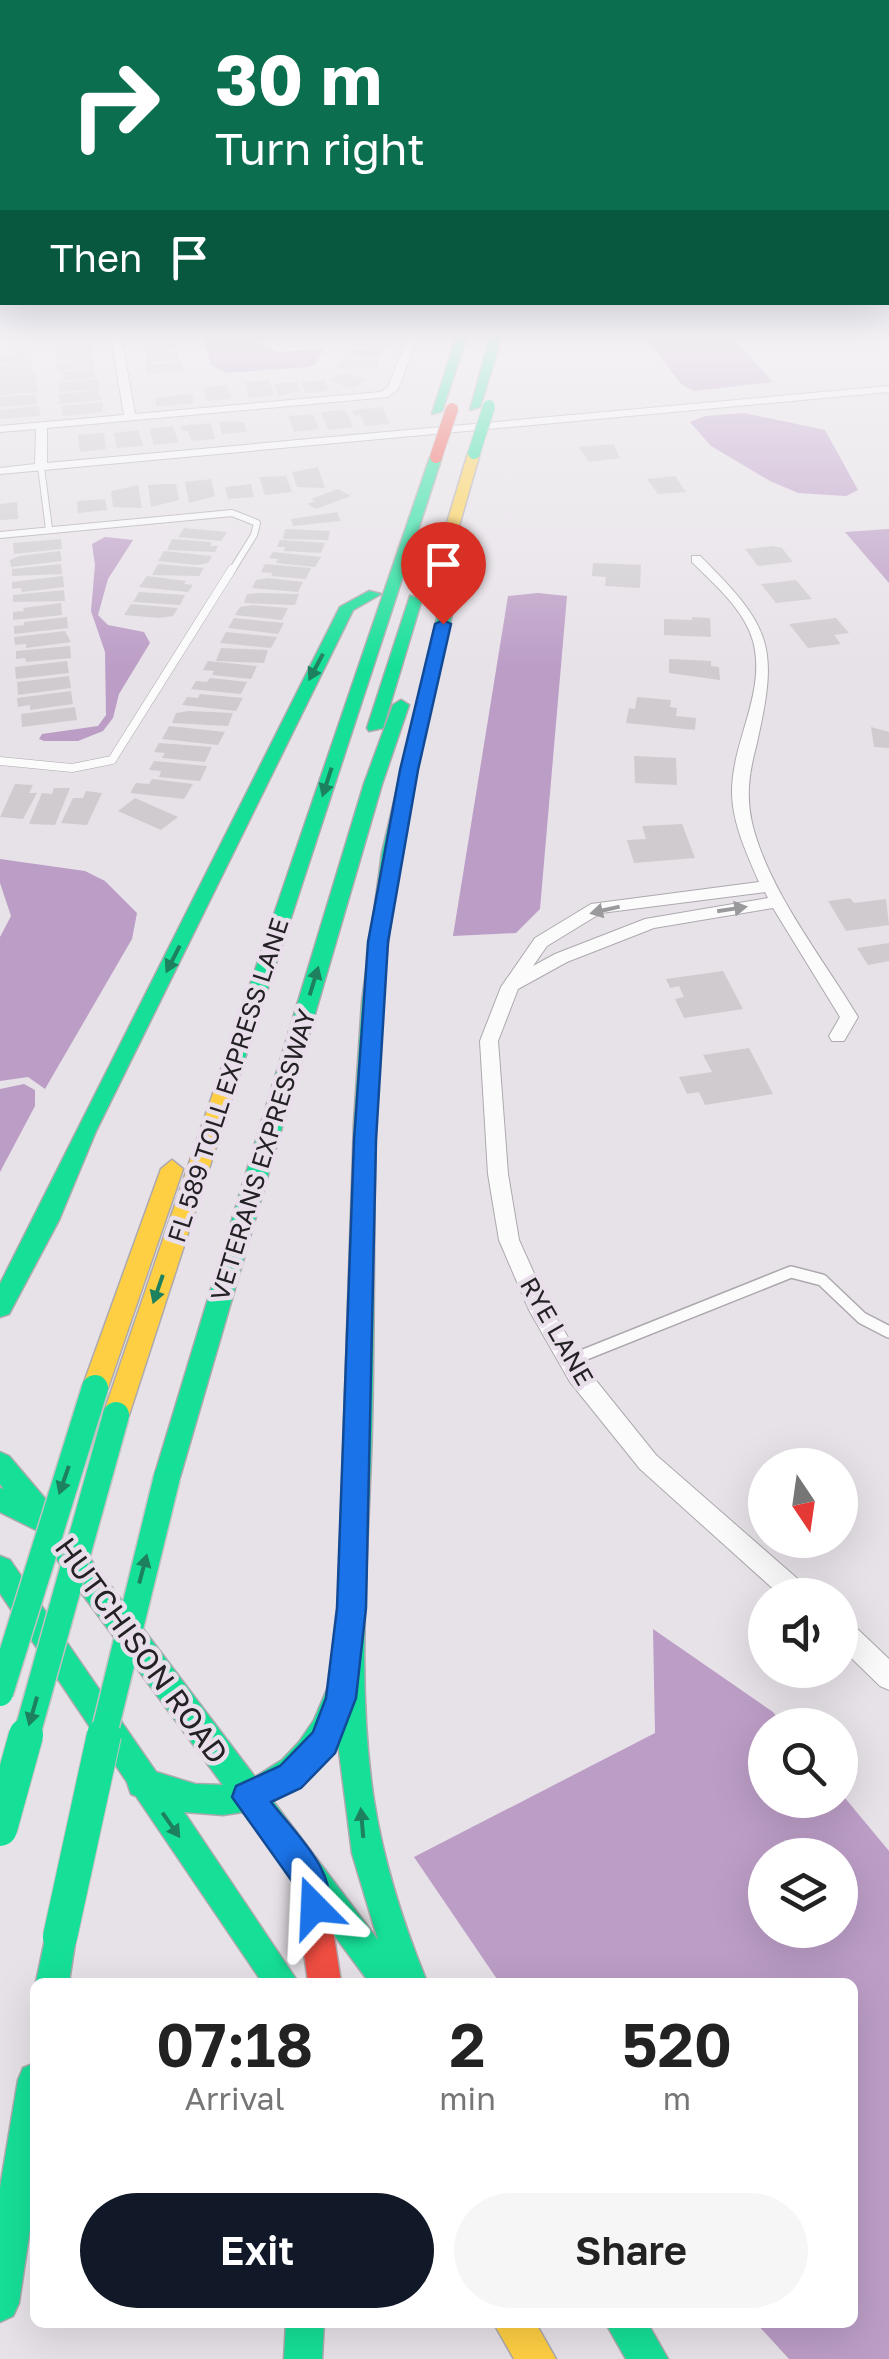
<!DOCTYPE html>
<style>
body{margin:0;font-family:"Golos Text",sans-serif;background:#f6f6f6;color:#222;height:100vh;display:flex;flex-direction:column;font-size:38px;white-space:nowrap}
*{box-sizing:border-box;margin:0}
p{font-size:32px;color:#767676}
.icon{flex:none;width:55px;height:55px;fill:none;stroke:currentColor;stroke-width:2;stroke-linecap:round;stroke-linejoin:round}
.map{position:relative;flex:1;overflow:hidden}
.panel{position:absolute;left:30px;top:1978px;width:828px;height:350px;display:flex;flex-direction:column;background:#fff;border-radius:15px;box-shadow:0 10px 40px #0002}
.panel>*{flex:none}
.banner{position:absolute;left:0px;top:0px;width:890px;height:305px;box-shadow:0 10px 40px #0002;background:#0b6e4f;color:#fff;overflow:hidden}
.needle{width:65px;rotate:167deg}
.tools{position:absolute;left:748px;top:1448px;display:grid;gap:20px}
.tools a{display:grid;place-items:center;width:110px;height:110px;border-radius:50%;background:#fff;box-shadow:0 10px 40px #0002;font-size:50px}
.pin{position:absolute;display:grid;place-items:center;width:85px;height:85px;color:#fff;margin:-102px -42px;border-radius:50% 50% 50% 0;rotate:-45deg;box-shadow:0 0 10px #0007}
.pin .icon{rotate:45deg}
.me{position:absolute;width:110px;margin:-55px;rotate:339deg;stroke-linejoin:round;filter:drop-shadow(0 0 8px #0008)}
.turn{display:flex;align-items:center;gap:35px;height:210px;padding:0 50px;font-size:45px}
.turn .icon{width:130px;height:130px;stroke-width:2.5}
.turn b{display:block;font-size:70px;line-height:85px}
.then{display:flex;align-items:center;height:95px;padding:0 50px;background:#0003;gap:20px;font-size:38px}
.eta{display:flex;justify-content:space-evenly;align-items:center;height:170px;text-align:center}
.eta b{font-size:60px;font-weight:600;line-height:70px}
.button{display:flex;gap:20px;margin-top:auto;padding:20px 50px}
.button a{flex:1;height:115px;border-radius:60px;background:#111827;color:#fff;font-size:40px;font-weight:600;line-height:115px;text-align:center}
.button a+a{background:#f6f6f6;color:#222}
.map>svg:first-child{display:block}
</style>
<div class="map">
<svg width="889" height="2359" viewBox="0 0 889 2359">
<rect width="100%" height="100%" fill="#e7e2e8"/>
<!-- water -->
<path fill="#bc9dc6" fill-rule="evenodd" d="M203,337H266L260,344L278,352L323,349L316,364L309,367L225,373L211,365Z
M645,337H732L773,382L694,391L681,384Z
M744,413L825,430L858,490L846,496L798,493L770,481L711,446L690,422L705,416Z
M889,529V583L845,532Z
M105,537L133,540L108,579L98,615L108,625L144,632L150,643L119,694L113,718L103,731L78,741H44L39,739L42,734L98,726L106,715L105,652L91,611L95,565L92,544Z
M538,593L567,596L540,909L516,933L453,936L508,596Z
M0,859L85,871L105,881L137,913L132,939L45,1089L28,1077L0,1081V937L11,916L0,883Z
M24,1084L35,1090V1106L0,1172V1089Z
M653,1629L773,1712L783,1725H765V1800H840V1792L889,1851V2359H789L756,2323L852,2322V1982H499L414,1857L655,1733ZM765,1855H840V1930H765Z"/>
<!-- building -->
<path fill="#cfcbcf" d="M55,337L91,338L95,368L57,371L56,362L74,360H56Z
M376,337H389L386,349L348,347L351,338Z
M176,342L179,350L150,354L177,352L179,360L147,363L144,344Z
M349,349L383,350L380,359L346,357Z
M30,352L33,371L18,373L35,372L38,392L0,395V365L19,363H0V354Z
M342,359H346L379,360L376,369L338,368Z
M181,362L183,371L147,374L146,365Z
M94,369L95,378L63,381L62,372Z
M347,372L366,380L358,382L363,384L349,389L329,379Z
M98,379L100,389L59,392L58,383Z
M269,380L274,395L249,398L245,382Z
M325,380L329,390L320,392L306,393L301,382Z
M297,382L300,391L278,396L274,384Z
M227,385L232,399L207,401L204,387Z
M98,390L102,400L60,404L59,394Z
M36,394L37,404L0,407V397Z
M192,394L194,403L156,407L155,398Z
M102,402L103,412L62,416L61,406Z
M39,406L40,416L0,419V410Z
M382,407L390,424L365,426L360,415L355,416L352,410Z
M346,410L353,427L328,430L321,412Z
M313,414L319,429L294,432L288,416Z
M232,421L244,423L247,432L222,434L219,422Z
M211,423L215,439L191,441L188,431H182L181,426Z
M173,426L178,442L154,445L149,429Z
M138,430L143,446L117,448L114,433Z
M104,433L106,449L80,452L78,435Z
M614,444L620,458L589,462L578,447Z
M318,467L325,488L297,487L292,472Z
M286,476L292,492L265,495L259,477Z
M675,476L686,492L658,494L647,479Z
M211,479L215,496L189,503L185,482Z
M163,484H176L179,500L151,507L148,485Z
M251,484L254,497L228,499L225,487Z
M138,485L142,508L113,507L111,491Z
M338,489L351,496L316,509L307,504L315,501L311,499Z
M105,499L107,510L78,513L77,501Z
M17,502L18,519L0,520V504Z
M337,512L341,521L293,526L291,519Z
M184,528L227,532L221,541L178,537Z
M285,529L330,531L328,540L283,539Z
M61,539L62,549L14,554L13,543Z
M172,539L212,542L210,546H218L215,552L167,550Z
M280,540H284L325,543L321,553L284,551L285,547H277Z
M773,546L782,548L793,562L758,566L745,549Z
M60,551L62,561L11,567L10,560L19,556Z
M164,551L212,556L208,563L197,565L158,561Z
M273,552L321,557L315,567L276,563L278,559L269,558Z
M593,563L641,565L640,588L605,586L606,577L592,576Z
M61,564L62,574L12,576V569Z
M158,564L204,568L199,576L152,575Z
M265,564L311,568L306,579L271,576L273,573L261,572Z
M63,576L64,587L22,592L21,588L12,589V582Z
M147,576L186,581L184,584L193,585L188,592L139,587Z
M268,578L303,582L298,592L252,588L256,580Z
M796,580L812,599L776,603L761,584Z
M64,590L65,601L13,602V595Z
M139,592L185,595L180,605L133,602Z
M247,594L258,593L299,594L295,605L244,603Z
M61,603L62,615L13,620V612L24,611L23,608Z
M131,604L178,608L173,616L159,618L124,615Z
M252,605L288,608L282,620L235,615L240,607Z
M67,617L68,628L14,634V626L24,625V622Z
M692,617L710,618L711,637L664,635V619L692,620Z
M234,618L284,623L278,634L228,628Z
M836,618L849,633L834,635L841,644L808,648L789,624Z
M65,631L71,642L26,648V644L15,645L14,637Z
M226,632L277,637L271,648L220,643Z
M70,646L71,658L26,662L25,658L16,659V651Z
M221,648L268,650L264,663L216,661Z
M669,659L711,661V666L719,667L720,680L669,673Z
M67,661L69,673L16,679L15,667Z
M208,661L257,666L251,679L212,675L214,671L203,670Z
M69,676L71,688L18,695L17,682Z
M210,678L247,682L241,694L191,689L196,681L207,682Z
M71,691L73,704L30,710V705L18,707L17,698Z
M200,694L243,698L236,711L182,705L187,697L198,698Z
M637,697L671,700L670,707L677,708L676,716L696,718L695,730L626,723L629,708L635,709Z
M75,707L77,720L22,727L21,714Z
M189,711L233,713L228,726L172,723L176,713Z
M169,726L225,732L218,745L162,739Z
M871,727L889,732V748L874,747Z
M159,743L212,747L205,762L162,758L165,753L154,752Z
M634,756L676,758L677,785L635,783Z
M154,761L207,766L200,781L159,777L161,771L149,770Z
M152,779L193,784L184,799L130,793L136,783L149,784Z
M15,784L33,785L29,793H37L23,819L0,817Z
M54,788H70L55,825L29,824L42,793L52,794Z
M86,791L102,793L87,825L61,823L73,798H83Z
M135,798L178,817L161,830L118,811Z
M682,824L695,858L634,863L627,840L646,839L642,826Z
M850,898L854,903L886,899L889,925L846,931L828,901Z
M889,943V961L868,965L857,948Z
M723,971L743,1009L684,1018L675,999L684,997L679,986L670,988L666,979Z
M749,1048L773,1094L705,1105L699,1092L687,1094L679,1077L712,1072L703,1055Z"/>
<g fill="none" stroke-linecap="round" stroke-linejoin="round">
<defs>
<path id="lane-far2" d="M41,467L49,529
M0,535L232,513L257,523L254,535L231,572"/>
<path id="lane-far1" d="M0,761L72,768L112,760L232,569"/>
<path id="lane" d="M571,1360L791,1272L822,1280L862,1318L889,1332"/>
<path id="street" d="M111,337H121L135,414L381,392L388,387L408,337H418L398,389L388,397L47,428V463L889,386V392L0,474V468L35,464L36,429L0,432V426L124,415Z
M692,556H700C773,628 779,647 756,747C749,773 746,796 752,823C768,890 822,957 858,1017L844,1041H832L829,1036L840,1017L773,908L654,928L567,962L518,989L498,1041L508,1174L519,1240L546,1300L586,1368L656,1455L807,1587L810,1595H780L640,1469L570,1382L529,1310L499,1240L488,1174L480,1041L501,987L535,938L591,904L759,882C747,854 733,825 732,794C731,742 767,693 753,641C744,609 714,584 692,562ZM765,892L768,898L645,919L555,954L533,966L547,946L601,913Z
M840,1618L849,1621L889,1659V1690L880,1686L840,1647Z"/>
<path id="fast" d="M456,337H467L442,411L432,414Z
M490,337H502L480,407L470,410Z
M436,453L442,457L243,1064L233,1071L226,1069L223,1064L430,457Z
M441,563L448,567L458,588C432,705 401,823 388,943C370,1103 376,1264 372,1425C369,1550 355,1677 374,1801C384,1864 403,1923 427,1982H369L243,1812L223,1815L184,1812L298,1982H262L136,1796L131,1794L127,1782L0,1593V1556L10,1560L156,1772L195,1784L223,1785L58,1561L54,1552L58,1543L68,1539L78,1543L255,1777L282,1760L299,1742L314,1720L336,1668L354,1123L362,1002L382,853L444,588L434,567ZM337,1735L352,1853L378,1940L273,1801C302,1788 323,1763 337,1735Z
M369,591L381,594L353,610L96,1131L59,1220L9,1314L0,1317V1284L340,607Z
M410,596L422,599L383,728L369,731L367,728Z
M401,700L409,705L382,784L180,1477L176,1485L167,1489L158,1485L154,1477L364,784L393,705Z
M0,1452L9,1456L58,1514L62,1523L58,1532L48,1536L0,1512V1488L4,1489L0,1484Z
M60,1921L72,1925L76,1937L69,1982H36L48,1925Z
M35,2063V2195L19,2303L13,2316L0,2322V2188L18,2080L23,2068Z
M286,2322H324L322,2359H284Z
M605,2322H647L668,2359H626Z"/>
<path id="slow" d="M474,449L480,453L441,589L429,592L427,589L468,453Z
M233,1057L243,1064L129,1415L125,1423L116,1426L107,1423L103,1415L223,1064Z
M172,1160L183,1169L108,1388L104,1396L95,1399L86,1396L82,1388L161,1169Z
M493,2322H535L556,2359H514Z"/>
<path id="jam" d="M309,1861L320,1866L325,1877L341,1982H308L293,1877L298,1866Z"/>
</defs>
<!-- lane-far2 casing -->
<use href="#lane-far2" stroke="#ada9ae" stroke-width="8"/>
<!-- lane-far1 casing -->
<use href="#lane-far1" stroke="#ada9ae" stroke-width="9"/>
<!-- lane casing -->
<use href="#lane" stroke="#ada9ae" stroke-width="14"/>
<!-- street casing -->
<use href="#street" stroke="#ada9ae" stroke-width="2"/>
<!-- fast casing -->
<use href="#fast" stroke="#ada9ae" stroke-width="3"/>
<!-- slow casing -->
<use href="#slow" stroke="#ada9ae" stroke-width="3"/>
<!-- jam casing -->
<use href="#jam" stroke="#ada9ae" stroke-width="3"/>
<!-- lane-far2 -->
<use href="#lane-far2" stroke="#fbfbfc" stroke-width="6"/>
<!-- lane-far1 -->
<use href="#lane-far1" stroke="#fbfbfc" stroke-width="8"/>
<!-- lane -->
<use href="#lane" stroke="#fbfbfc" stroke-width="11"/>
<!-- street -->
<use href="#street" fill="#fbfbfc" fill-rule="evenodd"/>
<!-- fast -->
<use href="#fast" fill="#16e098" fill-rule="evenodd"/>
<!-- slow -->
<use href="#slow" fill="#ffcf43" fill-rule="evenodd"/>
<!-- jam -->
<use href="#jam" fill="#f24e42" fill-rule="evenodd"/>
<defs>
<path id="fast-bridge-far2" d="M474,453L489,406"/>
<path id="fast-bridge-far1" d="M0,1693L95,1388
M26,1738L116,1415
M103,1738L167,1477"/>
<path id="fast-bridge" d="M0,1829L26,1735
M60,1937L104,1735"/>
<path id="jam-bridge" d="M436,457L452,409"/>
</defs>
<!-- fast-bridge-far2 casing -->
<use href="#fast-bridge-far2" stroke="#c2c0c3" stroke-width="14" stroke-linecap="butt"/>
<!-- fast-bridge-far1 casing -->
<use href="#fast-bridge-far1" stroke="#c2c0c3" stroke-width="29" stroke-linecap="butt"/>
<!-- fast-bridge casing -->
<use href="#fast-bridge" stroke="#c2c0c3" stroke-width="36" stroke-linecap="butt"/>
<!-- jam-bridge casing -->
<use href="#jam-bridge" stroke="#c2c0c3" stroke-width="14" stroke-linecap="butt"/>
<!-- fast-bridge-far2 -->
<use href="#fast-bridge-far2" stroke="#16e098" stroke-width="12"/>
<!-- fast-bridge-far1 -->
<use href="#fast-bridge-far1" stroke="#16e098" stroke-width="26"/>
<!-- fast-bridge -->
<use href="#fast-bridge" stroke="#16e098" stroke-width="34"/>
<!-- jam-bridge -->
<use href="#jam-bridge" stroke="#f24e42" stroke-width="12"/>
</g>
<!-- one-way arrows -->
<defs><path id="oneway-solid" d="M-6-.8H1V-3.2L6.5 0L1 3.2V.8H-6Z" transform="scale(2.5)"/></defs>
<g fill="#1d805e">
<use href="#oneway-solid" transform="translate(316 667) rotate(118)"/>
<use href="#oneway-solid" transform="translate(327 782) rotate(108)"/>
<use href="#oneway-solid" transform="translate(173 959) rotate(117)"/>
<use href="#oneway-solid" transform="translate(314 981) rotate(-73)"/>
<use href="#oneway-solid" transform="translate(158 1289) rotate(109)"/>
<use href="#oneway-solid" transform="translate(64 1480) rotate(109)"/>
<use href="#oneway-solid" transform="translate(143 1569) rotate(-75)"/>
<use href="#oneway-solid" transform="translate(33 1711) rotate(106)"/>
<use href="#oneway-solid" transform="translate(362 1823) rotate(-95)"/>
<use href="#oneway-solid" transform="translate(171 1825) rotate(55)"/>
</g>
<g fill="#9a999b">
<use href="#oneway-solid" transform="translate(732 909) rotate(-9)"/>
<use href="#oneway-solid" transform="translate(605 910) rotate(167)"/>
</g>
<!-- sky -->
<linearGradient id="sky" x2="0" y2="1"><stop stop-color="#96abda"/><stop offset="0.5" stop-color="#f4f2f5"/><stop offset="1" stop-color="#f4f2f5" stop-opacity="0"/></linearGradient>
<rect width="889" height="668" fill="url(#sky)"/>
<!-- route -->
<path fill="#1a73e8" stroke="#114b97" stroke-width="2.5" d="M443,620L451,624L418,770L388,942L376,1140L366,1608L356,1698L335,1753L301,1788L271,1802C295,1833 343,1876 326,1918L314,1923L303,1918L294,1884L232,1797L236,1786L280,1766L313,1732L326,1698L337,1608L354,1140L368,942L400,770L435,624Z"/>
<g text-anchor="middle" stroke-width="9" stroke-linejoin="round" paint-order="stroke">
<!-- street labels -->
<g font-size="25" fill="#242125" stroke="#e8dfeb">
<text transform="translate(228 1080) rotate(-72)" y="9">FL 589 TOLL EXPRESS LANE</text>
<text transform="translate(263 1155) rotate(-73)" y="9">VETERANS EXPRESSWAY</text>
<text transform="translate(557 1331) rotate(60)" y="9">RYE LANE</text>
</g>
<!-- near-street labels -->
<g font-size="30" fill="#242125" stroke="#e8dfeb">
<text transform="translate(141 1651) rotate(54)" y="10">HUTCHISON ROAD</text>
</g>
</g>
</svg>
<div class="tools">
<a><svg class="needle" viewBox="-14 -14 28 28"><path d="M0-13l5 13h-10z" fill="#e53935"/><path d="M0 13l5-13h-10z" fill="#767676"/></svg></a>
<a><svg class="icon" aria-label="sound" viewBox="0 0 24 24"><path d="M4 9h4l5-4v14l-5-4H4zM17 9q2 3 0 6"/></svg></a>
<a><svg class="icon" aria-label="search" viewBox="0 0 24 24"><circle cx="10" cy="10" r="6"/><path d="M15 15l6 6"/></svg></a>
<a><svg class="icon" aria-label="layers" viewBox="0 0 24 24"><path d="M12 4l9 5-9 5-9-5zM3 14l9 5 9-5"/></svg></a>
</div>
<div class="pin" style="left:443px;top:624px;background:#d93025"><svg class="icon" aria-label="arrive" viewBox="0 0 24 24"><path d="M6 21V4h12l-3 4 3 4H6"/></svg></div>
<svg class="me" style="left:314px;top:1907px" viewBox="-20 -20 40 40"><path d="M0-17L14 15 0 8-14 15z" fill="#1a73e8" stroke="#fff" stroke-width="4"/></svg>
<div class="banner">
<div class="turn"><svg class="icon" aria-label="right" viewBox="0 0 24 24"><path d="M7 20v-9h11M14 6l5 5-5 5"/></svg><div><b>30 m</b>Turn right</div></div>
<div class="then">Then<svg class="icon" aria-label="arrive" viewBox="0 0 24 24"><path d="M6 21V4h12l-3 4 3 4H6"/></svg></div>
</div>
<section class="panel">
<div class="eta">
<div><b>07:18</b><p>Arrival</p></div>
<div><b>2</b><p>min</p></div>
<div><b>520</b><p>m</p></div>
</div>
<div class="button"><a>Exit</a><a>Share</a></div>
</section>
</div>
